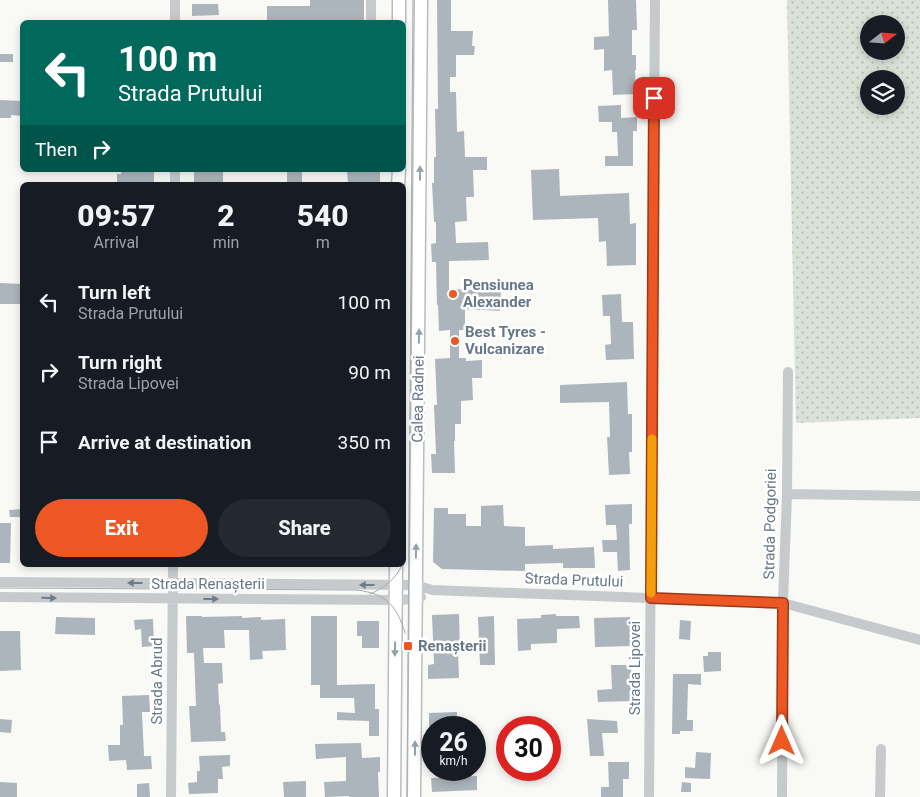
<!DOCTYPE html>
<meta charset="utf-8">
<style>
body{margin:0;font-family:Roboto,sans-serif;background:#242831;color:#f1f3f6;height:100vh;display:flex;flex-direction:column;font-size:19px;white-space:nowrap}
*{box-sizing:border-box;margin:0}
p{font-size:16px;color:#9ea1a6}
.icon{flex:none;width:28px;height:28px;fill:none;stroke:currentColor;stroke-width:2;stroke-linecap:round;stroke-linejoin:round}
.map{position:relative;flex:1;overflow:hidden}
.sheet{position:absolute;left:20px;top:182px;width:386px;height:385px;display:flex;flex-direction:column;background:#171b24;border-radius:8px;box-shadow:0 2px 8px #0003}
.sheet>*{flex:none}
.top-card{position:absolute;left:20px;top:20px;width:386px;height:152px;border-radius:8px;box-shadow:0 2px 8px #0003;background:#00695c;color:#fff;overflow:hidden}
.needle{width:32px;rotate:73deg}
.controls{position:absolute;left:860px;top:15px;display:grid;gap:10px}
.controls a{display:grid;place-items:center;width:45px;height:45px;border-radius:50%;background:#171b24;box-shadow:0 2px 8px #0003;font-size:25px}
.speed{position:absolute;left:421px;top:716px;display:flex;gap:10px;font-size:25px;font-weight:700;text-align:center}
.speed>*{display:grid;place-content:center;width:65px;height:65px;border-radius:50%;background:#171b24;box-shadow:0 2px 8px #0003;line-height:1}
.speed small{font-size:12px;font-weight:400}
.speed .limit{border:8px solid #d22;background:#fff;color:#111}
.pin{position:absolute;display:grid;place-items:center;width:42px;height:42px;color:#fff;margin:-21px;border-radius:10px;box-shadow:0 2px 8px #0006}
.me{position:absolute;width:55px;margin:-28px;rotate:0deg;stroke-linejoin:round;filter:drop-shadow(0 0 4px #0008)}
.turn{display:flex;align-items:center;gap:18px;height:105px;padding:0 15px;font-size:22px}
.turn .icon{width:65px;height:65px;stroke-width:2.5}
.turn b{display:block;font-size:35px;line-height:42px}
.then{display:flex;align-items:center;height:48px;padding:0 15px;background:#0003;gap:10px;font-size:19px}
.eta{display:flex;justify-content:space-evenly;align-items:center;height:85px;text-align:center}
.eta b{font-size:30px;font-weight:800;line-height:35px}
.action{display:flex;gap:10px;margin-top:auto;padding:10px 15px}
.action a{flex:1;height:58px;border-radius:30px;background:#ec5723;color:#fff;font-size:20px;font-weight:800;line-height:58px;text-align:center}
.action a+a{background:#242831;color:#f1f3f6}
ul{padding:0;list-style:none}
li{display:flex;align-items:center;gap:15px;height:70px;padding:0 15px}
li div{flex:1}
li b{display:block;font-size:19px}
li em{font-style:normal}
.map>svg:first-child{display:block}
</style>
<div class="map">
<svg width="920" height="797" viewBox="0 0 920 797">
<defs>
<pattern id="grass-dots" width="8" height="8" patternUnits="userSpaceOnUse" patternTransform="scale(1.25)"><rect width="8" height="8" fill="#dae1d7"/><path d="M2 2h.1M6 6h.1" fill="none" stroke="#b5bbb4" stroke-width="1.8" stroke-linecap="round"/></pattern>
</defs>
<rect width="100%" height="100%" fill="#f9f9f6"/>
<!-- grass -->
<path fill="url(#grass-dots)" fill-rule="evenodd" d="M787,0H920V418L796,423ZM869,24H896V51H869ZM869,79H896V106H869Z"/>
<!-- building -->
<path fill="#acb5bb" d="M310,0H364V22H267V6H310Z
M437,0H451V31H473L472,46H475L474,55H456V77H450V92H456L457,132L464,131L465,157H487V170H473L474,197H466L467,221L455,222L456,243L488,242L489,260L449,261V289L501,291L500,311L465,309V330H459V358H466V361L482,360V378H472L473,400L461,401V424H455V441H454L455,473H432L431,454H436L434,405H437L435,359L450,358V330L439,331L438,305H437L436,262H432L431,244L436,243V222H434L432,183H434V157H436L435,109H438Z
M608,0H636L637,30H632V55H636V70H635L636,94L613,95L612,70L604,71V49L594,50V37L609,36Z
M192,4H218L219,15L192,16Z
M0,54H13V62H0Z
M0,100L22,101V116L11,115V118H0Z
M621,105V118L637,117V131H633V166H605V156H618L617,132H612V122H599L598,106Z
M559,169L560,196L629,193L630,224L636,223V265L607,266L606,241L599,242L598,218L533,220L531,170Z
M121,170H154V185H117V174H121Z
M194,170H223V185H194Z
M287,170H302V185H287Z
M347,170H380V185H348Z
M0,283L22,284V304H0Z
M621,294L622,322H633L634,359L606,360L605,345L611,344L610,316H603L602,295Z
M627,382L628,414H632V452H629L630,474L609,475L607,437H610L609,402L560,403V385Z
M632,504V524H629L630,570L618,571L617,552H603L602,540H617L616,525H606L605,505Z
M503,505L504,526L525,527V546L553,545V549L594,547L595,568H563V563L525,564V571L442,569L433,562L434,508H448V514H466V526H481V506Z
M22,509V517H10L9,510Z
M0,523H11L10,563H0Z
M459,614L460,653H458L459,678L428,679V665L434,664L432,615Z
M556,614V616H579L580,628L557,629V643L531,644V650L518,651L517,619L541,618V615Z
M186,616H202V617L242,616V618L261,617V620L285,619L286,650L262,651L263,659L250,660L249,630H224L225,648H203L204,663H222L223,683L218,684L219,705H220L221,732H225L226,741L191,742L189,706H196L194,653H187Z
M311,616H337V685L375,684V709H379V736H369V721L337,720V712L355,713L354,698H320V685H311Z
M494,616L495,665H480L478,617Z
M56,617L95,618V635L55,634Z
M630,617L631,646L595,647L594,618Z
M153,619L154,646L142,647L141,629L135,630L134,620Z
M680,620L691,621L690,640L679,639Z
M357,621H379V648H362V636H357Z
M0,631H20L21,670L0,671Z
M708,652H721V671L704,672L703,656H708Z
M611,665H631L632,701L598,702L597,690L612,689Z
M673,674H701V685L688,684L687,720H693V731H680V734H672Z
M149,695L150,712H142L144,756H151L152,769L127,770L126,760L109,761L108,745H120V725H123L122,696Z
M457,712V725L429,726V713Z
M0,719L12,720L11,733L0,732Z
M587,719L617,721L618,733H602L604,756H590Z
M361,743L362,758L380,757V772H378L379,797H349V796L325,797L324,782L346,781V757L316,759L315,744Z
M696,752L711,753L710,779L685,778V767L695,768Z
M230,755V766L222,767L223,779H218V793L189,794L188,783L197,782V771H200L199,756Z
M608,762H629V779H623V797H601V787H609Z
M477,776V790L432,792L431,778Z
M306,781V797H284L283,782Z
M0,782L17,783V797H0Z
M682,782L691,783V792H681Z
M149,783L150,797H137V784Z"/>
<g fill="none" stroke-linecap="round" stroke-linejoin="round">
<defs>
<path id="major" d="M399,0V22
M398,185L399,170
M394,797L396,565
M414,797L421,0"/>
</defs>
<!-- major casing -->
<use href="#major" stroke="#b9bdc1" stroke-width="15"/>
<!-- minor -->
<path stroke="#c6cacd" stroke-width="10" d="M175,0V22
M371,0V22
M175,170V185
M787,494L920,496
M0,582L416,585L432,590L783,603L920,640
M0,597L395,600L416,599L421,597
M171,797L173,565
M649,797L655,0
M782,797L783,603L787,494L788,372
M880,797L881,749"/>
<!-- major -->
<use href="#major" stroke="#fff" stroke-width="12"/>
<!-- tram -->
<path stroke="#a6acb2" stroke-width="1" d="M0,588L356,590C386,593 397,606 405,633
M370,594C384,588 396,579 402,565
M407,797L413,0"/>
</g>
<!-- one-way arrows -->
<defs><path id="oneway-solid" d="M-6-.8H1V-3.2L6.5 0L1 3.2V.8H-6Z" transform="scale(1.25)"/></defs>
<g fill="#94a0ac">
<use href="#oneway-solid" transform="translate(420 173) rotate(-90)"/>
<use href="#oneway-solid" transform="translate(419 336) rotate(-89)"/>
<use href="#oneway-solid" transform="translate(416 551) rotate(-89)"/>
<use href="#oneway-solid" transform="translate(395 649) rotate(91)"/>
<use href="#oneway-solid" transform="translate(415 748) rotate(-90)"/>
</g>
<g fill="#6b7c8b">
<use href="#oneway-solid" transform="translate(135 583) rotate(-180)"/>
<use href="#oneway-solid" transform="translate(367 585) rotate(-180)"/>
<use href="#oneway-solid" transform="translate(49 598) rotate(1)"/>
<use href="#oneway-solid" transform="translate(211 599)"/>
</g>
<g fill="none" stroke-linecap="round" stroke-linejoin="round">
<defs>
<path id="route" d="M654,98L651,598L783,603L782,741"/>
</defs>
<!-- route casing -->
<use href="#route" stroke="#993917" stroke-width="12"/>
<!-- route -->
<use href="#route" stroke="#ec5723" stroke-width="9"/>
<!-- slow -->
<path stroke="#f59e0b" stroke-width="9" d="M651,593L652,439"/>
</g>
<!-- markers -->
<g fill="#ec5723" stroke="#fff" stroke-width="2">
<circle cx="453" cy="294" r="5"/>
<circle cx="455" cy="341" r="5"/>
<rect x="403" y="641" width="10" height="10" rx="2.5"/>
</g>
<g text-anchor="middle" stroke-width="5" stroke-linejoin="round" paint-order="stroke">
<!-- poi labels -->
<g font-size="15" font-weight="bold" fill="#667888" stroke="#fff" text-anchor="start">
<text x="463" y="290">Pensiunea<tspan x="463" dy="17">Alexander</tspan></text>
<text x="465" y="337">Best Tyres -<tspan x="465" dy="17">Vulcanizare</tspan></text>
<text x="418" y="651">Renașterii</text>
</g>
<!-- street labels -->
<g font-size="15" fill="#667888" stroke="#fff">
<text transform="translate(418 399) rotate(-89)" y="5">Calea Radnei</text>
<text transform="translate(770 524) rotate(-89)" y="5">Strada Podgoriei</text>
<text transform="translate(574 580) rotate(2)" y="5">Strada Prutului</text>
<text x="208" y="589">Strada Renașterii</text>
<text transform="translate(635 668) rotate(-90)" y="5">Strada Lipovei</text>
<text transform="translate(157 681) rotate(-90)" y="5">Strada Abrud</text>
</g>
</g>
</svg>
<div class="controls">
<a><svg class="needle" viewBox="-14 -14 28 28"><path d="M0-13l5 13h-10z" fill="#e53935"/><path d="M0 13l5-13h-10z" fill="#9ea1a6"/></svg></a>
<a><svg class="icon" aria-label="layers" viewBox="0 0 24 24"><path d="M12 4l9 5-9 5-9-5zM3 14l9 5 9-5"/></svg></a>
</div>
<div class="speed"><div>26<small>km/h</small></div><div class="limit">30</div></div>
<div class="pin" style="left:654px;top:98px;background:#d93025"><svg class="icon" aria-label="arrive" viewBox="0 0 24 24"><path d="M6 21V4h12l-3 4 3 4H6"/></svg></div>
<svg class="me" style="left:782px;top:741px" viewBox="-20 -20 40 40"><path d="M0-17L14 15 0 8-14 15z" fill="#ec5723" stroke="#fff" stroke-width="4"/></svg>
<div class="top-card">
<div class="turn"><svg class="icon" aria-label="left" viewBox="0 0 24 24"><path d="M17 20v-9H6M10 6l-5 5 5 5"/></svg><div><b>100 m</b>Strada Prutului</div></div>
<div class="then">Then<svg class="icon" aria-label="right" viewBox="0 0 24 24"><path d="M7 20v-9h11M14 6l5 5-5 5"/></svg></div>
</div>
<section class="sheet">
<div class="eta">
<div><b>09:57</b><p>Arrival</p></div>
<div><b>2</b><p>min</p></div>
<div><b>540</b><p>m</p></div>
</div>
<ul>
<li><svg class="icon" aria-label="left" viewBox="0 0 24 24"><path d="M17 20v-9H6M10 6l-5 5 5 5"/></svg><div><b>Turn left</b><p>Strada Prutului</p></div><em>100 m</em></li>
<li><svg class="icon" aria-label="right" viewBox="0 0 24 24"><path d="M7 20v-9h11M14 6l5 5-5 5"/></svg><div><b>Turn right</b><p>Strada Lipovei</p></div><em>90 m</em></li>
<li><svg class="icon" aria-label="arrive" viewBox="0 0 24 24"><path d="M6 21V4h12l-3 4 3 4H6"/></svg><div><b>Arrive at destination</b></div><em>350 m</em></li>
</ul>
<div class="action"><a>Exit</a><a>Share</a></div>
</section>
</div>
